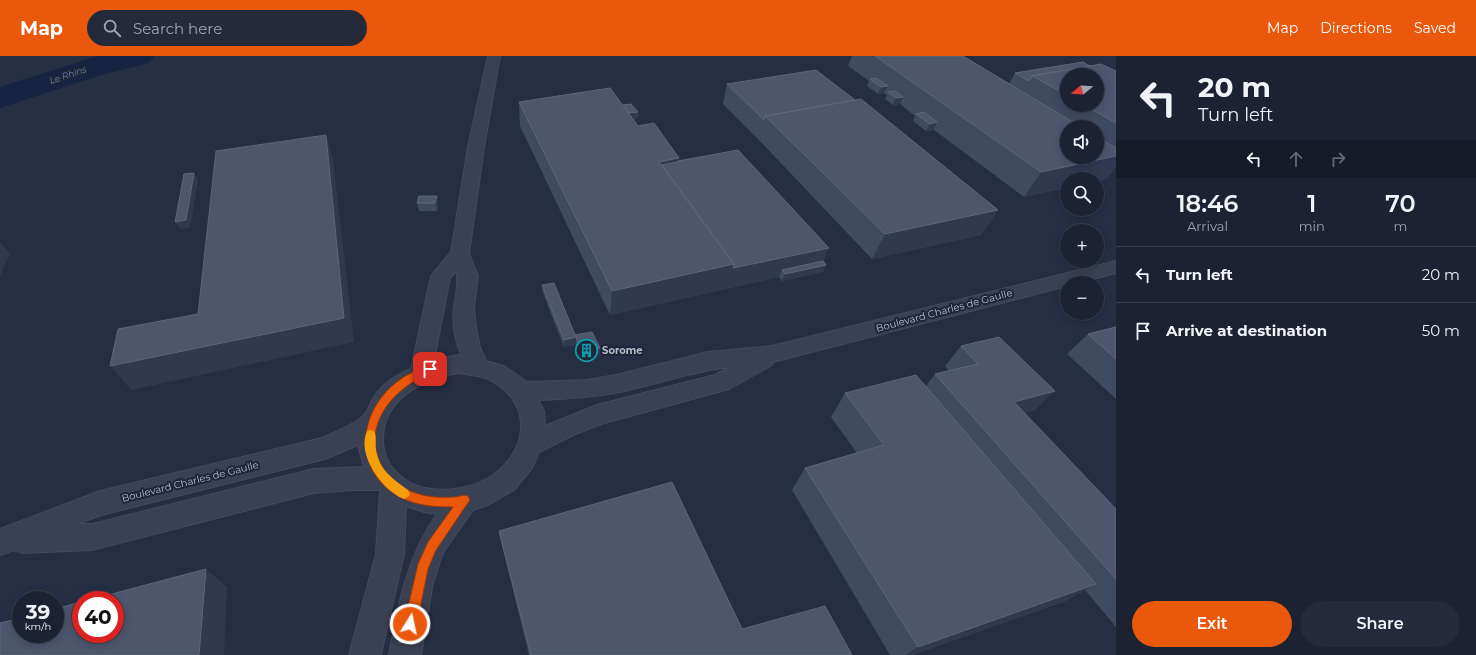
<!DOCTYPE html>
<meta charset="utf-8">
<style>
body{margin:0;font-family:Montserrat,sans-serif;background:#252a3a;color:#f1f3f6;height:100vh;display:flex;flex-direction:column;font-size:15px;white-space:nowrap}
*{box-sizing:border-box;margin:0}
p{font-size:13px;color:#a0a4ac}
.icon{flex:none;width:22px;height:22px;fill:none;stroke:currentColor;stroke-width:2;stroke-linecap:round;stroke-linejoin:round}
.map{position:relative;flex:1;overflow:hidden}
.details{display:flex;flex-direction:column;background:#1c2232;width:360px}
.details>*{flex:none}
.hud{background:#1c2232;color:#f1f3f6;overflow:hidden}
.needle{width:26px;rotate:252deg}
.buttons{position:absolute;left:1060px;top:12px;display:grid;gap:8px}
.buttons a{display:grid;place-items:center;width:44px;height:44px;border-radius:50%;background:#1c2232;box-shadow:0 2px 10px #0003,0 0 0 1px #3a3f4d;font-size:20px}
.speed{position:absolute;left:12px;top:535px;display:flex;gap:8px;font-size:20px;font-weight:700;text-align:center}
.speed>*{display:grid;place-content:center;width:52px;height:52px;border-radius:50%;background:#1c2232;box-shadow:0 2px 10px #0003,0 0 0 1px #3a3f4d;line-height:1}
.speed small{font-size:10px;font-weight:400}
.speed .limit{border:6px solid #d22;background:#fff;color:#111}
.pin{position:absolute;display:grid;place-items:center;width:34px;height:34px;color:#fff;margin:-17px;border-radius:8px;box-shadow:0 2px 6px #0006}
.me{position:absolute;width:44px;margin:-22px;rotate:10deg;stroke-linejoin:round;filter:drop-shadow(0 0 3px #0008)}
.turn{display:flex;align-items:center;gap:14px;height:84px;padding:0 16px;font-size:18px}
.turn .icon{width:52px;height:52px;stroke-width:2.5}
.turn b{display:block;font-size:28px;line-height:34px}
.lanes{display:flex;align-items:center;height:38px;padding:0 16px;background:#0003;justify-content:center;gap:20px;direction:ltr}
.lanes .off{opacity:.35}
.eta{display:flex;justify-content:space-evenly;align-items:center;height:68px;text-align:center}
.eta b{font-size:24px;font-weight:600;line-height:28px}
.action{display:flex;gap:8px;margin-top:auto;padding:8px 16px}
.action a{flex:1;height:46px;border-radius:24px;background:#ea580c;color:#fff;font-size:16px;font-weight:600;line-height:46px;text-align:center}
.action a+a{background:#252a3a;color:#f1f3f6}
ul{padding:0;list-style:none}
li{display:flex;align-items:center;gap:12px;height:56px;padding:0 16px;border-top:1px solid #3a3f4d}
li div{flex:1}
li b{display:block;font-size:15px}
li em{font-style:normal}
header{display:flex;align-items:center;gap:24px;box-sizing:border-box;height:56px;padding:0 20px;background:#ea580c;color:#fff}
header strong{font-size:19px}
nav{display:flex;gap:22px;margin-inline-start:auto;font-size:14px}
.search{width:280px;height:36px;background:#252a3a;display:flex;align-items:center;gap:10px;box-sizing:border-box;padding:0 14px;border-radius:22px;color:#a0a4ac;font-size:15px}
main{display:flex;flex:1;min-height:0}
.map>svg:first-child{display:block}
</style>
<header>
<strong>Map</strong>
<div class="search"><svg class="icon" aria-label="search" viewBox="0 0 24 24"><circle cx="10" cy="10" r="6"/><path d="M15 15l6 6"/></svg>Search here</div>
<nav><a>Map</a><a>Directions</a><a>Saved</a></nav>
</header>
<main>
<div class="map">
<svg width="1116" height="599" viewBox="0 0 1116 599">
<rect width="100%" height="100%" fill="#252e43"/>
<g fill="none" stroke-linecap="round" stroke-linejoin="round">
<!-- river -->
<path fill="#172342" fill-rule="evenodd" d="M98,0H154L149,7L104,18L0,52V31Z"/>
<defs>
<path id="minor" d="M488,0H500L484,91L469,198L478,220L474,253L476,271L480,292L486,305L504,310L527,326L587,324L616,319L708,296L772,290L1116,205V217L1079,227H1067V230L773,306L772,309L729,333L601,368L573,379L539,396L532,412L514,434L488,449L473,454L444,495L440,505L432,531L421,599H389C398,549 407,500 437,458L424,456L406,450L404,498L381,599H349L376,498L380,434H354L314,437L92,494L23,497L14,494L0,499V473L100,435L322,382C331,378 358,367 363,360C368,356 370,347 374,341C382,328 397,319 411,313L431,220L451,196L468,91ZM456,215C460,226 455,240 454,251C452,267 455,286 462,300L458,299L434,304L450,222ZM730,311L715,319L597,349L545,370L544,355L538,344C564,343 589,342 614,337C653,330 691,315 730,311ZM458,317C468,319 481,319 490,324C531,345 530,390 496,417C476,433 441,438 418,430C410,428 401,421 395,415C386,406 383,395 383,382C384,342 423,323 458,317ZM358,389L364,411L314,413L92,468H77L101,459L325,403Z"/>
</defs>
<!-- minor casing -->
<use href="#minor" stroke="#444a5c" stroke-width="2"/>
<!-- minor -->
<use href="#minor" fill="#3a4152" fill-rule="evenodd"/>
</g>
<!-- wall -->
<path fill="#404a61" fill-rule="evenodd" d="M852,0H963L1009,28L1015,17L1090,10L1116,15V111L1106,123L1024,141L934,74L926,75L913,65L915,60L900,48L893,49L885,43L887,39L884,37L878,38L867,30L869,25L848,10ZM1067,19L1097,49H1067ZM1067,71H1097V101Z
M727,28L855,44L998,154L981,179L872,203L759,84L723,48Z
M519,46L623,49L638,56L637,63L633,64L638,70L679,102L678,105L829,192L823,205L826,209L823,216L782,225L779,221L610,259L520,70Z
M419,140L438,148L437,155H419L417,147Z
M542,229L575,279L600,292L599,299L582,303L576,289L564,291L543,237Z
M1116,271V343L1067,298L1088,278Z
M961,290L1035,354L1025,357L1116,453V571L1085,534L1063,546L912,599H890L792,434L805,412L857,397L831,361L845,337L926,330L935,318L949,315L945,310Z
M499,475L742,573L852,599H529L503,494Z"/>
<!-- shaded-wall -->
<path fill="#303950" d="M888,30L884,37L878,38L881,31Z
M903,41L900,48L893,49L896,42Z
M638,56L637,63L628,65L629,57Z
M937,66L934,74L926,75L930,68Z
M326,79L333,103L354,286L131,334L110,310L344,262Z
M1116,100V111L1106,123L1097,125V123H1067V131L1024,141L1041,116Z
M679,102L674,127L659,106Z
M194,117L198,124L190,172L180,173L175,166Z
M437,140L438,148L437,155L435,147Z
M998,154L981,179L872,203L885,178Z
M0,186L10,197L0,220Z
M829,192L821,210L826,209L823,216L782,225L785,218L782,214L779,221L610,259L612,235L734,208Z
M576,281V289L564,291V284Z
M600,292L599,299L582,303V296Z
M1055,335L1035,354L995,365L1014,346Z
M206,513L227,531L224,599H199Z
M1096,528L1063,546L912,599H905L918,591Z"/>
<!-- building -->
<path fill="#4d566d" stroke="#5d667c" d="M875,0H963L1081,71H1067V101H1097V81L1116,92V100L1041,116Z
M1083,6L1090,10L1032,20L1029,25L1015,17Z
M1101,8L1116,15V67L1084,49H1097V19H1067V39L1032,20Z
M816,14L855,44L765,60L764,64L727,28Z
M876,22L888,30L881,31L870,23Z
M610,32L638,70L654,67L679,102L659,106L734,208L612,235L519,46Z
M895,35L903,41L896,42L888,36Z
M861,43L998,154L885,178L765,60Z
M631,48L638,56L629,57L623,49Z
M924,56L937,66L930,68L916,58Z
M326,79L344,262L110,310L118,273L198,258L216,95Z
M738,94L829,192L733,212L734,208L662,109L678,106V105Z
M194,117L186,164L175,166L184,118Z
M419,140H437L435,147H417Z
M823,205L826,209L785,218L782,214Z
M554,227L575,279L592,276L600,292L582,296L576,281L564,284L542,229Z
M1116,271V303L1088,278Z
M999,281L1055,335L1014,346L1116,453V523L935,318L978,308L961,290Z
M916,319L1096,528L918,591L805,412L884,389L845,337Z
M672,426L742,573L825,550L852,599H531L499,475Z
M206,513L199,599H0V567L21,562V578H55V553L81,546V578H115V544H89Z"/>
<!-- route -->
<path fill="#ea580c" stroke="#983908" d="M430,309L434,311L435,313L434,316C395,329 358,371 383,412C389,421 398,430 408,434C423,441 438,442 454,441C459,441 463,438 468,440L470,444L436,494L428,513L417,568L415,572L410,574L406,572L404,568L418,508L428,486L453,451C435,451 416,450 400,441C352,415 357,356 398,325C407,318 419,313 430,309Z"/>
<!-- slow -->
<path fill="#f59e0b" d="M371,374L374,375C377,380 375,388 376,394C380,415 392,422 408,434L410,438L408,441L404,443C383,435 356,399 367,375Z"/>
<!-- icons -->
<defs>
<symbol id="building-ring" viewBox="-11 -11 22 22"><circle r="9.5" fill="#1e2638" stroke="#0f9aa8" stroke-width="1.5"/><path d="M-4-6H4V6H1V3H-1V6H-4ZM-2.5-4.3h1.7v1.8h-1.7ZM.8-4.3h1.7v1.8H.8ZM-2.5-1h1.7V.8h-1.7ZM.8-1h1.7V.8H.8Z" fill="#0f9aa8"/></symbol>
</defs>
<g fill-rule="evenodd">
<use href="#building-ring" x="574" y="282" width="25" height="25"/>
</g>
<g text-anchor="middle" stroke-width="4" stroke-linejoin="round" paint-order="stroke">
<!-- far-water labels -->
<g font-size="9" font-style="italic" fill="#6f81ac" stroke="#1e2638">
<text transform="translate(68 19) rotate(-19)" y="3">Le Rhins</text>
</g>
<!-- street labels -->
<g font-size="10" fill="#b7bccc" stroke="#1e2638">
<text transform="translate(944 254) rotate(-15)" y="4">Boulevard Charles de Gaulle</text>
<text transform="translate(190 425) rotate(-14)" y="4">Boulevard Charles de Gaulle</text>
</g>
<!-- poi labels -->
<g font-size="10" font-weight="bold" fill="#b7bccc" stroke="#1e2638" text-anchor="start">
<text x="602" y="298">Sorome</text>
</g>
</g>
</svg>
<div class="buttons">
<a><svg class="needle" viewBox="-14 -14 28 28"><path d="M0-13l5 13h-10z" fill="#e53935"/><path d="M0 13l5-13h-10z" fill="#a0a4ac"/></svg></a>
<a><svg class="icon" aria-label="sound" viewBox="0 0 24 24"><path d="M4 9h4l5-4v14l-5-4H4zM17 9q2 3 0 6"/></svg></a>
<a><svg class="icon" aria-label="search" viewBox="0 0 24 24"><circle cx="10" cy="10" r="6"/><path d="M15 15l6 6"/></svg></a>
<a>+</a>
<a>−</a>
</div>
<div class="speed"><div>39<small>km/h</small></div><div class="limit">40</div></div>
<div class="pin" style="left:430px;top:313px;background:#d93025"><svg class="icon" aria-label="arrive" viewBox="0 0 24 24"><path d="M6 21V4h12l-3 4 3 4H6"/></svg></div>
<svg class="me" style="left:410px;top:568px" viewBox="-20 -20 40 40"><circle r="17" fill="#ea580c" stroke="#fff" stroke-width="3"/><path d="M0-11L8 9 0 5-8 9z" fill="#fff"/></svg>
</div>
<section class="details">
<div class="hud">
<div class="turn"><svg class="icon" aria-label="left" viewBox="0 0 24 24"><path d="M17 20v-9H6M10 6l-5 5 5 5"/></svg><div><b>20 m</b>Turn left</div></div>
<div class="lanes"><svg class="icon" aria-label="left" viewBox="0 0 24 24"><path d="M17 20v-9H6M10 6l-5 5 5 5"/></svg><svg class="icon off" aria-label="ahead" viewBox="0 0 24 24"><path d="M12 20V5M6 11l6-6 6 6"/></svg><svg class="icon off" aria-label="right" viewBox="0 0 24 24"><path d="M7 20v-9h11M14 6l5 5-5 5"/></svg></div>
</div>
<div class="eta">
<div><b>18:46</b><p>Arrival</p></div>
<div><b>1</b><p>min</p></div>
<div><b>70</b><p>m</p></div>
</div>
<ul>
<li><svg class="icon" aria-label="left" viewBox="0 0 24 24"><path d="M17 20v-9H6M10 6l-5 5 5 5"/></svg><div><b>Turn left</b></div><em>20 m</em></li>
<li><svg class="icon" aria-label="arrive" viewBox="0 0 24 24"><path d="M6 21V4h12l-3 4 3 4H6"/></svg><div><b>Arrive at destination</b></div><em>50 m</em></li>
</ul>
<div class="action"><a>Exit</a><a>Share</a></div>
</section>
</main>
